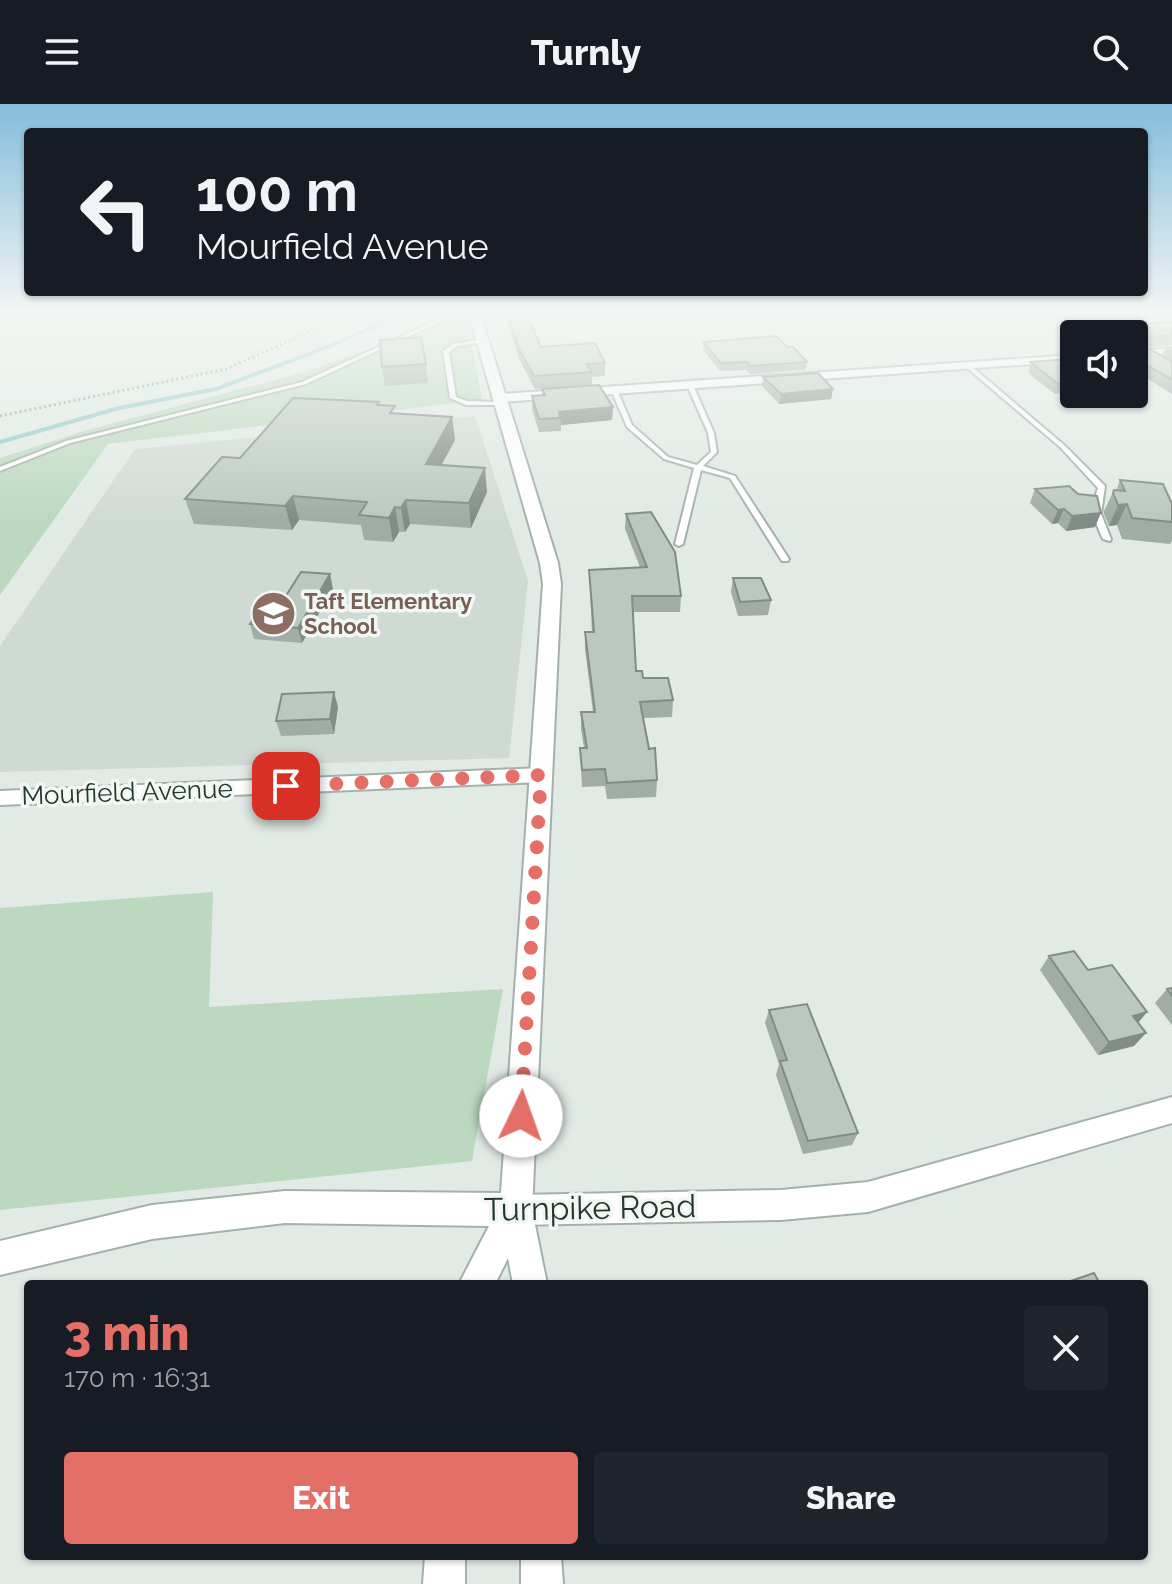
<!DOCTYPE html>
<meta charset="utf-8">
<style>
body{margin:0;font-family:Raleway,sans-serif;background:#20242c;color:#f1f3f6;height:100vh;display:flex;flex-direction:column;font-size:30px;white-space:nowrap}
*{box-sizing:border-box;margin:0}
p{font-size:26px;color:#9ea1a6}
.icon{flex:none;width:44px;height:44px;fill:none;stroke:currentColor;stroke-width:2;stroke-linecap:round;stroke-linejoin:round}
.map{position:relative;flex:1;overflow:hidden}
.side{position:absolute;left:24px;top:1176px;width:1124px;height:280px;display:flex;flex-direction:column;background:#171b24;border-radius:8px;box-shadow:0 2px 6px #0004}
.side>*{flex:none}
.hud{position:absolute;left:24px;top:24px;width:1124px;height:168px;border-radius:8px;box-shadow:0 2px 6px #0004;background:#171b24;color:#f1f3f6;overflow:hidden}
.controls{position:absolute;left:1060px;top:216px;display:grid;gap:16px}
.controls a{display:grid;place-items:center;width:88px;height:88px;border-radius:8px;background:#171b24;box-shadow:0 2px 6px #0004;font-size:40px}
.pin{position:absolute;display:grid;place-items:center;width:68px;height:68px;color:#fff;margin:-34px;border-radius:16px;box-shadow:0 4px 12px #0006}
.me{position:absolute;width:88px;margin:-44px;rotate:3deg;stroke-linejoin:round;filter:drop-shadow(0 0 6px #0008)}
.turn{display:flex;align-items:center;gap:28px;height:168px;padding:0 40px;font-size:36px}
.turn .icon{width:104px;height:104px;stroke-width:2.5}
.turn b{display:block;font-size:56px;line-height:68px}
.round{display:grid;place-items:center;flex:none;width:84px;height:84px;border-radius:8px;background:#20242c}
.headline{display:flex;align-items:center;justify-content:space-between;height:136px;padding:0 40px}
h1{font-size:48px;font-weight:800;line-height:60px;color:#e46f66}
.action{display:flex;gap:16px;margin-top:auto;padding:16px 40px}
.action a{flex:1;height:92px;border-radius:8px;background:#e46f66;color:#fff;font-size:32px;font-weight:800;line-height:92px;text-align:center}
.action a+a{background:#20242c;color:#f1f3f6}
header{display:flex;justify-content:space-between;align-items:center;height:104px;padding:0 40px;background:#171b24;font-size:36px;font-weight:800}
.map>svg:first-child{display:block}
</style>
<header><svg class="icon" aria-label="menu" viewBox="0 0 24 24"><path d="M4 6h16M4 12h16M4 18h16"/></svg>Turnly<svg class="icon" aria-label="search" viewBox="0 0 24 24"><circle cx="10" cy="10" r="6"/><path d="M15 15l6 6"/></svg></header>
<div class="map">
<svg width="1172" height="1480" viewBox="0 0 1172 1480">
<rect width="100%" height="100%" fill="#e1eae5"/>
<!-- built -->
<path fill="#d0dad4" d="M475,312L528,477L509,654L0,668V542L135,345Z"/>
<!-- green -->
<path fill="#bcd9bf" d="M467,214L482,296L108,340L0,491V354L84,327L305,268L447,217Z
M213,788L209,903L503,885L472,1057L0,1106V804Z"/>
<g fill="none" stroke-linecap="round" stroke-linejoin="round">
<!-- stream -->
<path stroke="#8fcac9" stroke-width="4" d="M0,338L119,304L216,285L335,240L404,209"/>
<defs>
<path id="service" d="M452,209H459L306,280L70,339L0,367V363L66,337L302,278Z
M483,235L485,238L457,242L449,248L456,293L467,297L502,298L505,300L504,301H466L450,294L443,247L453,240Z
M966,261H970L1064,341L1105,382L1101,410L1111,435L1110,437L1103,435C1094,417 1091,404 1098,384L1060,343L966,263Z
M690,279L693,281L714,329L717,348L703,362L735,372L789,455L788,457H782L730,374L701,366L683,440L679,442L675,440L694,364L664,355L627,323L611,286L614,284L617,286L632,321L668,353L697,361L711,348L708,329L687,281Z"/>
<path id="minor" d="M1172,244V250L1134,253V247Z
M1074,251V257L500,298L494,294L500,290Z
M541,664L548,666L551,671L548,676L541,678L0,701V687Z
M1172,993V1019L868,1108L781,1116L516,1121L505,1117L501,1106L505,1095L516,1091L781,1086L868,1078Z"/>
<path id="tertiary" d="M477,209H489L483,216L485,225L558,459L561,480L532,1106L547,1180H513L508,1154L495,1180H459L489,1122L285,1119L152,1135L0,1171V1137L152,1101L285,1087L501,1089L543,480L540,459L473,225L471,216Z
M425,1452H465V1480H423Z
M521,1452H561L563,1480H521Z"/>
</defs>
<!-- service casing -->
<use href="#service" stroke="#a4b1ab" stroke-width="4"/>
<!-- minor casing -->
<use href="#minor" stroke="#a4b1ab" stroke-width="4"/>
<!-- tertiary casing -->
<use href="#tertiary" stroke="#a4b1ab" stroke-width="4"/>
<!-- path -->
<path stroke="#85ab98" stroke-width="3" stroke-dasharray="2 3" stroke-linecap="butt" d="M0,312L226,265L351,209"/>
<!-- service -->
<use href="#service" fill="#fff" fill-rule="evenodd"/>
<!-- minor -->
<use href="#minor" fill="#fff" fill-rule="evenodd"/>
<!-- tertiary -->
<use href="#tertiary" fill="#fff" fill-rule="evenodd"/>
</g>
<!-- wall -->
<path fill="#a0aca5" d="M504,209H526L541,243L605,259V272L592,273V281L535,285L520,257Z
M1172,218V241L1136,244L1162,252L1166,243H1172V290L1135,267L1136,264L1134,263V230H1094L1097,223Z
M703,238L787,243L807,258L805,266L750,270L746,266L720,267L703,246Z
M1031,258L1074,260V288L1055,290L1028,269Z
M426,260L428,279L385,282L382,263Z
M763,273L833,285L831,295L779,300L762,282Z
M542,285L613,303L612,316L561,321V327L539,328L532,305V292L542,291Z
M379,301L396,310L452,313L455,336L441,361L487,388L471,424L410,420L405,428H399L393,438L364,436L361,421L299,416L292,426L194,420L185,395L240,354Z
M1120,376L1172,400V437L1170,440L1122,435L1117,421L1109,422L1104,410V407L1114,386L1116,387Z
M1035,385L1095,423L1066,427L1058,419L1052,420L1030,399Z
M626,410L681,492L680,508H633L636,567L673,596L672,613L643,614L657,676L656,693L607,695L605,682L582,683L580,644H584L581,625V608H593L585,545V528H592L589,466L640,463L625,425Z
M733,474L771,496L768,511L738,512L731,488Z
M333,485L302,539L254,535L250,520L284,495Z
M338,603L334,630L281,632L276,617Z
M1049,852L1088,866L1147,908L1138,919L1134,942L1098,951L1040,866Z
M1172,884V921L1155,899L1167,885Z
M769,906L858,1029L852,1041L803,1050L776,971L779,960L765,919Z"/>
<!-- shaded-wall -->
<path fill="#828c86" d="M833,285L831,295L779,300L781,290Z
M613,303L612,316L561,321L559,308Z
M452,313L455,336L429,384L426,360Z
M485,364L487,388L471,424L469,399Z
M293,392L299,416L292,426L285,402Z
M406,396L410,420L405,428L401,404Z
M1127,400L1117,421L1109,422L1118,401Z
M395,403L399,428L393,438L389,414Z
M1064,405L1058,419L1052,420L1058,406Z
M1101,409L1095,423L1066,427L1072,412Z
M330,470L333,485L302,539L298,524Z
M334,588L338,603L334,630L330,615Z
M1147,908L1135,922L1133,912Z
M1146,929L1134,942L1098,951L1109,938Z"/>
<!-- building -->
<path fill="#bac8c0" stroke="#828c86" stroke-width="2" d="M507,209H526L541,243L595,239L605,259L587,260L592,268L534,272L519,245Z
M1172,218V231L1138,234L1135,237L1136,245H1150L1172,258V276L1139,256H1144L1134,249V230H1106L1097,223Z
M776,232L787,243H793L807,258L751,262L747,258L721,259L703,238Z
M421,233L426,260L382,263L380,236Z
M1068,255L1074,260V278L1058,280L1031,258Z
M818,269L833,285L781,290L763,273Z
M599,281L613,303L559,308L560,314L539,315L532,292L545,291L542,285Z
M293,294L379,298L377,301L395,302L390,309L452,313L426,360L485,364L469,399L406,396L401,404L395,403L389,414L359,411L367,398L293,392L285,402L185,395L222,353L240,354Z
M1120,376L1163,380L1172,400V418L1132,414L1127,400L1118,401L1113,389L1114,386L1125,387Z
M1069,382L1078,390L1097,392L1101,409L1072,412L1064,405L1058,406L1035,385Z
M651,408L675,448L681,492H632L636,567H642L643,574H668L673,596L640,598L649,645L655,644L657,676L607,679L605,665L582,666L580,644H587L581,608H595L585,528H594L589,466L647,463L626,410Z
M301,468L330,470L298,524L250,520L268,493L284,495Z
M733,474H761L771,496L740,498Z
M334,588L330,615L276,617L282,590Z
M1074,847L1088,866L1112,861L1147,908L1133,912L1146,929L1109,938L1049,852Z
M1172,884V892L1167,885Z
M807,900L858,1029L808,1037L780,957L787,956L769,906Z
M1094,1169L1100,1180H1062Z"/>
<!-- sky -->
<linearGradient id="sky" x2="0" y2="1"><stop stop-color="#84bddc"/><stop offset="0.5" stop-color="#f2f6f3"/><stop offset="1" stop-color="#f2f6f3" stop-opacity="0"/></linearGradient>
<rect width="1172" height="416" fill="url(#sky)"/>
<g fill="none" stroke-linecap="round" stroke-linejoin="round">
<!-- route -->
<path stroke="#e46f66" stroke-width="14" stroke-dasharray="0 25.2" d="M286,682L541,671L521,1012"/>
</g>
<!-- icons -->
<defs>
<symbol id="school-disc" viewBox="-11 -11 22 22"><circle r="9.5" fill="#8d6e63" stroke="#f2f7f3"/><path d="M0-5L7-2L0 1L-7-2ZM-4 1L0 2.5L4 1V4Q0 6-4 4Z" fill="#fff"/></symbol>
</defs>
<g fill-rule="evenodd">
<use href="#school-disc" x="248" y="484" width="51" height="51"/>
</g>
<g text-anchor="middle" stroke-width="7" stroke-linejoin="round" paint-order="stroke">
<!-- far-education labels -->
<g font-size="22" font-weight="bold" fill="#785e54" stroke="#f2f7f3" text-anchor="start">
<text x="304" y="505">Taft Elementary<tspan x="304" dy="25">School</tspan></text>
</g>
<!-- street labels -->
<g font-size="26" fill="#233930" stroke="#f2f7f3">
<text transform="translate(127 688) rotate(-2)" y="9">Mourfield Avenue</text>
</g>
<!-- near-street labels -->
<g font-size="32" fill="#233930" stroke="#f2f7f3">
<text transform="translate(590 1104) rotate(-1)" y="11">Turnpike Road</text>
</g>
</g>
</svg>
<div class="controls">
<a><svg class="icon" aria-label="sound" viewBox="0 0 24 24"><path d="M4 9h4l5-4v14l-5-4H4zM17 9q2 3 0 6"/></svg></a>
</div>
<div class="pin" style="left:286px;top:682px;background:#d93025"><svg class="icon" aria-label="arrive" viewBox="0 0 24 24"><path d="M6 21V4h12l-3 4 3 4H6"/></svg></div>
<svg class="me" style="left:521px;top:1012px" viewBox="-20 -20 40 40"><circle r="19" fill="#fff"/><path d="M0-13L10 11 0 6-10 11z" fill="#e46f66"/></svg>
<div class="hud">
<div class="turn"><svg class="icon" aria-label="left" viewBox="0 0 24 24"><path d="M17 20v-9H6M10 6l-5 5 5 5"/></svg><div><b>100 m</b>Mourfield Avenue</div></div>
</div>
<section class="side">
<div class="headline"><div><h1>3 min</h1><p>170 m · 16:31</p></div><a class="round"><svg class="icon" aria-label="close" viewBox="0 0 24 24"><path d="M6 6l12 12M18 6L6 18"/></svg></a></div>
<div class="action"><a>Exit</a><a>Share</a></div>
</section>
</div>
